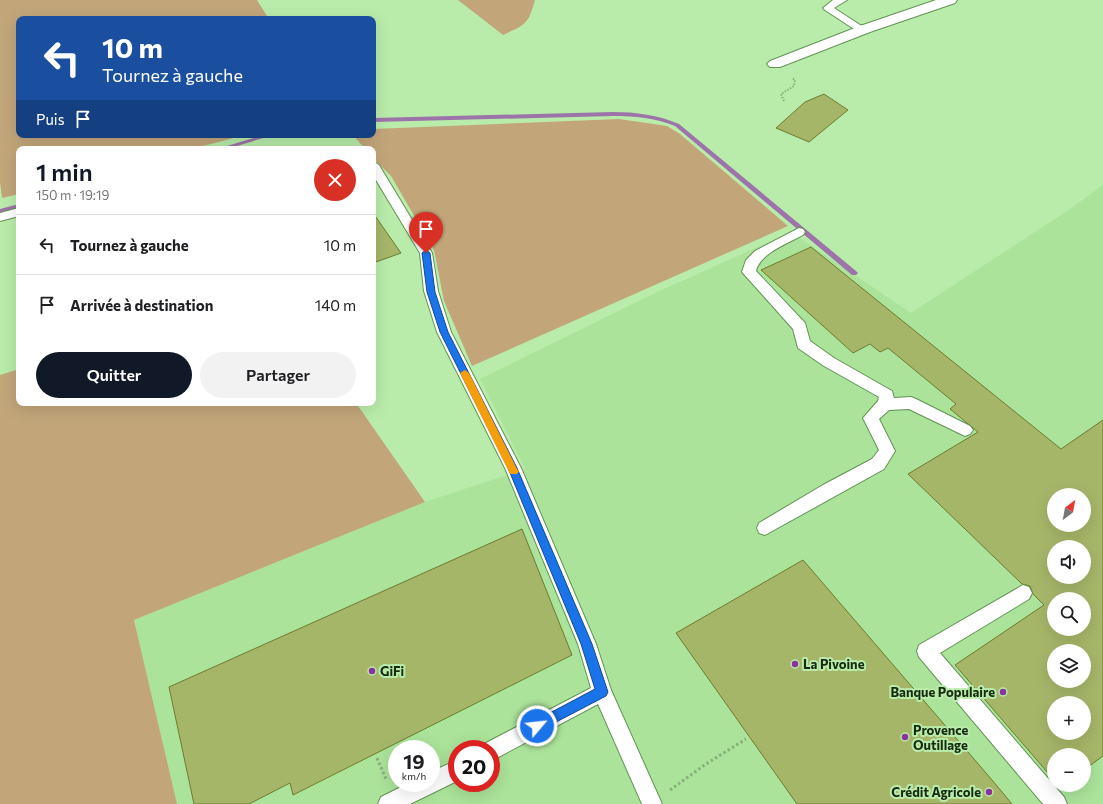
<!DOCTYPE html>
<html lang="fr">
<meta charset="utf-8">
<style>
body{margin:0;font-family:Commissioner,sans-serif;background:#f2f2f2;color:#202124;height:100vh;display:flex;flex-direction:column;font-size:15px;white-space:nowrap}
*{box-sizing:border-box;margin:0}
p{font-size:13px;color:#757577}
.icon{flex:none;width:22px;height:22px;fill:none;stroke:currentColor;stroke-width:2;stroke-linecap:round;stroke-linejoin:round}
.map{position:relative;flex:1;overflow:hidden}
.sheet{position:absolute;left:16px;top:146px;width:360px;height:260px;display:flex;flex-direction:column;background:#fff;border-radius:8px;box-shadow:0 4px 16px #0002}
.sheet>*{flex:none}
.hud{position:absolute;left:16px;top:16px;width:360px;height:122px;border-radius:8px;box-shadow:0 4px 16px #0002;background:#1a4fa0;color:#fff;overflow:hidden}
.needle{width:26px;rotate:32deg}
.buttons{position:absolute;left:1047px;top:488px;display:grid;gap:8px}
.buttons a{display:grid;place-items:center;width:44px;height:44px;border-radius:50%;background:#fff;box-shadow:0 4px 16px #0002;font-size:20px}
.speed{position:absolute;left:388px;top:740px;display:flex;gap:8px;font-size:20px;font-weight:700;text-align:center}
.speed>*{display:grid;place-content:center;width:52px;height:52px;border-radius:50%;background:#fff;box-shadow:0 4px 16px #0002;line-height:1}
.speed small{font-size:10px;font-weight:400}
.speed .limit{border:6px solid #d22;background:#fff;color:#111}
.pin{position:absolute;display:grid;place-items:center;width:34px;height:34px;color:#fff;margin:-41px -17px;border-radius:50% 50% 50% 0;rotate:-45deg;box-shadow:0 0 4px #0007}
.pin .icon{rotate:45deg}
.me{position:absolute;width:44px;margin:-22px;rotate:62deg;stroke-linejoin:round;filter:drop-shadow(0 0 3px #0008)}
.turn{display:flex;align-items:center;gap:14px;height:84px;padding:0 20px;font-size:18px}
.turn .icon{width:52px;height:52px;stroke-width:2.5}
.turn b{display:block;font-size:28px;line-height:34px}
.then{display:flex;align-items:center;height:38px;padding:0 20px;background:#0003;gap:8px;font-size:15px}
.round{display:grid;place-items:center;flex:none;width:42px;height:42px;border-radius:21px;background:#f2f2f2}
.headline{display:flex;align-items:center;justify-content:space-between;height:68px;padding:0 20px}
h1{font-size:24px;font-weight:600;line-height:30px;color:#111827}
.action{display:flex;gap:8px;margin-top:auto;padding:8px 20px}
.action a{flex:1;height:46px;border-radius:24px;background:#111827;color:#fff;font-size:16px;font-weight:600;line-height:46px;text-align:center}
.action a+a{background:#f2f2f2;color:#202124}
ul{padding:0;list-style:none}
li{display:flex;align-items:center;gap:12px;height:60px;padding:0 20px;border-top:1px solid #e0e0e0}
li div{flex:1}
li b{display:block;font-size:15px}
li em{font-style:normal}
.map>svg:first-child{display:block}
</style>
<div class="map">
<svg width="1103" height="804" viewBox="0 0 1103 804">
<rect width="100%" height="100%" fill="#b9ecaa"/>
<!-- built -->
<path fill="#abe39a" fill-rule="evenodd" d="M1103,185V804H177L134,620L425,502L525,469L480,379L655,293L791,232L911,313L1067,211ZM1054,495H1084V525H1054ZM1054,547H1084V577H1054ZM1054,599H1084V629H1054ZM1054,651H1084V681H1054ZM1054,703H1084V733H1054ZM397,749H431V783H397ZM457,749H491V783H457ZM1054,755H1084V785H1054Z"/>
<!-- green -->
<path fill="#c2a67a" d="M0,0H257L269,19H19V135H245L192,149H19V194L2,198L0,182Z
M458,0H535C528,25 526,24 503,35Z
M619,119L667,126L680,134L788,226L472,366L444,301L434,250L391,176L373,158V149H365L353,135H373V129Z
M19,369V403H356L425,502L134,620L177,804H0V375Z"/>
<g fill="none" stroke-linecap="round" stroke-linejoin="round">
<!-- stream -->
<path fill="#9d74a9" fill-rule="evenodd" d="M613,112C636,112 658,115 679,124L856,271L858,273L856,275H852L675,126C655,118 635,116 613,116L373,122V118Z
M263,135H273L227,149H217Z
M19,204V208L0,213V209Z"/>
</g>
<!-- building -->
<path fill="#a6b669" stroke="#6d7b2d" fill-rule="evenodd" d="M824,94L848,110L809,142L776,128L805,102Z
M373,213L401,253L373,263Z
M811,247L1061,449L1103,420V756L1084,770V755H1054V780L955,665L1044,605L1033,594L1030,586L1022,584L908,474L978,432L950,409L956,404L888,348L880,352L870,344L853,353L761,270ZM1054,495H1084V525H1054ZM1054,547H1084V577H1054ZM1054,599H1084V629H1054ZM1054,651H1084V681H1054ZM1054,703H1084V733H1054Z
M522,529L572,655L293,795L290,783L249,804H194L169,687Z
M803,560L992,780L1012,804H797L676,633Z"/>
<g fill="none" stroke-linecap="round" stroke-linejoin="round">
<defs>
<path id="lane" d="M833,0H847L834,8L860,25L868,27L870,29L868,31L854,29L825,10L823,8Z
M373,161L379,165L432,253L438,291L451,332L521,468L596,644L611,690L662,804H642L598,704L491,761V749H482L484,744L591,688L578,644L505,468L437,332L424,291L420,253L373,175Z
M19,208V216L0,221V213Z
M799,228L803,229L805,232L803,235C789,243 760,253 756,271L805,323L810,341L834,358L892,391L894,398L911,397L916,399L970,426L973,430L970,434L965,436L909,409L889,410L879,419L895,451L884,469L765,535L759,533L757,528L759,523L823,485L872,459L879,450L863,418L878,401L879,397L824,366L798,348L793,329L742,272L746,260L755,251Z
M1023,585L1029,587L1032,593L1029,599L940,653L1064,797L1067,804H1043L919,657L917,651L919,645Z
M457,760V781L410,804H378L381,797L409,783H431V772Z"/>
<path id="street" d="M936,0H957L955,3L870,32L780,67H770L767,64L770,61L860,26Z"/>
</defs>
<!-- lane casing -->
<use href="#lane" stroke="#639254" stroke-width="2"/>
<!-- street casing -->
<use href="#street" stroke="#639254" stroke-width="2"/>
<!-- path-far1 -->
<path stroke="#87b07b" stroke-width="2" stroke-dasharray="1.5 1.5" stroke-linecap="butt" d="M784,101L781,94L794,86L795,80L792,78"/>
<!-- path -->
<path stroke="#87b07b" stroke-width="3" stroke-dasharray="2.5 2.5" stroke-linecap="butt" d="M377,758L386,779
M670,790L706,764L746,739"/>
<!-- lane -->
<use href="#lane" fill="#fff" fill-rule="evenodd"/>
<!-- street -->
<use href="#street" fill="#fff" fill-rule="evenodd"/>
</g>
<!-- route -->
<path fill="#1a73e8" stroke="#114b97" d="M426,250L430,253L435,292L448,332L517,468L592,644L608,692L606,696L537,732L533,730L531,726L533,722L595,689L581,644L508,468L440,332L427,292L422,253Z"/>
<!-- slow -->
<path fill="#f59e0b" d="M465,370L469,373L517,469L519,471L517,474H510L460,373Z"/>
<!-- markers -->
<g fill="#8932a0" stroke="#b9ecaa" stroke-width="1.5">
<circle cx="795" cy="664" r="4"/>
<circle cx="372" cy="671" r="4"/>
<circle cx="1003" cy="692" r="4"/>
<circle cx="905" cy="737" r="4"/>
<circle cx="989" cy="792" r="4"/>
</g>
<g text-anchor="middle" stroke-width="4" stroke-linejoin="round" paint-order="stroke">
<!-- near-poi labels -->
<g font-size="13" font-weight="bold" fill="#172b11" stroke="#b9ecaa" text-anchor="start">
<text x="803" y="669">La Pivoine</text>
<text x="380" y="676">GiFi</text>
<text x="995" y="697" text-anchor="end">Banque Populaire</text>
<text x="913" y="735">Provence<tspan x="913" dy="15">Outillage</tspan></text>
<text x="981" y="797" text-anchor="end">Crédit Agricole</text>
</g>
</g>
</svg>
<div class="buttons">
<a><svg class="needle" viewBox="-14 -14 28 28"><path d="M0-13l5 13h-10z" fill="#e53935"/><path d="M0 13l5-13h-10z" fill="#757577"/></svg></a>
<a><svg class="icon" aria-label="sound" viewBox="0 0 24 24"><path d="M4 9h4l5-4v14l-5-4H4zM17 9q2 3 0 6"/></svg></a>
<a><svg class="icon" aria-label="search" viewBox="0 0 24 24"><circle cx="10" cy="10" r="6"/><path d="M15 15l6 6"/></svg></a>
<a><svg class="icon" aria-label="layers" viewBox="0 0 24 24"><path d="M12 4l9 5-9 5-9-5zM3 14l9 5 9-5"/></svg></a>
<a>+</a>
<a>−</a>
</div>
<div class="speed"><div>19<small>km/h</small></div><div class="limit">20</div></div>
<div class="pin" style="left:426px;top:253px;background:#d93025"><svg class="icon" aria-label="arrive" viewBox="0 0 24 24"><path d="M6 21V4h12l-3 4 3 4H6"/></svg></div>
<svg class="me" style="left:537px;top:726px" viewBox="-20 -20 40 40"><circle r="17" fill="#1a73e8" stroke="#fff" stroke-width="3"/><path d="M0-11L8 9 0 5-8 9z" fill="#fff"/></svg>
<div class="hud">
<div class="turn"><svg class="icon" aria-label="left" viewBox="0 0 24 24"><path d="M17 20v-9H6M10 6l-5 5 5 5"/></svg><div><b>10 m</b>Tournez à gauche</div></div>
<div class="then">Puis<svg class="icon" aria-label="arrive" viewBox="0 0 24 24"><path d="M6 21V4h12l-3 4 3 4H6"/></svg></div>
</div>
<section class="sheet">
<div class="headline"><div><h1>1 min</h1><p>150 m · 19:19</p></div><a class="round" style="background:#d93025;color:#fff"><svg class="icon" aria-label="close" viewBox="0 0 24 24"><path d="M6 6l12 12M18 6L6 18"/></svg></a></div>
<ul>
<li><svg class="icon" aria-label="left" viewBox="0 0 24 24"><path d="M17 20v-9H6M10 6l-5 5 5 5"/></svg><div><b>Tournez à gauche</b></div><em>10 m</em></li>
<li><svg class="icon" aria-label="arrive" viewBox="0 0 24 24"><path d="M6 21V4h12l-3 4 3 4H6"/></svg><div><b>Arrivée à destination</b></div><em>140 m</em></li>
</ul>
<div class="action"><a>Quitter</a><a>Partager</a></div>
</section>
</div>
